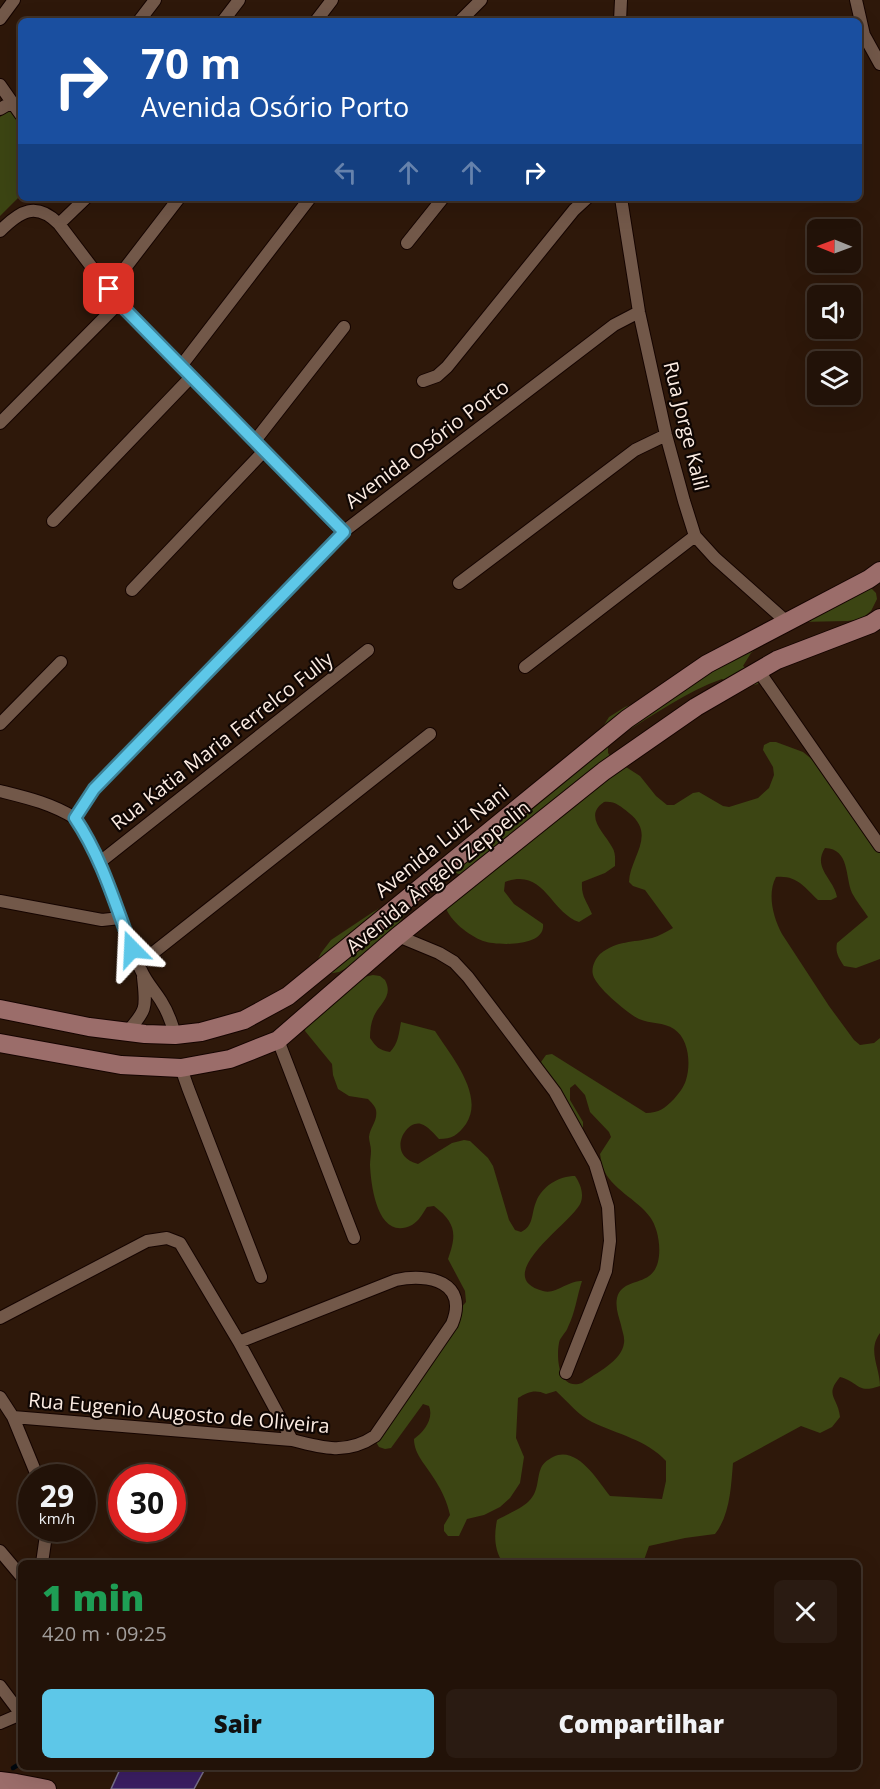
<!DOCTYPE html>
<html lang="pt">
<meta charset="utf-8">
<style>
body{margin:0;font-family:"Open Sans",sans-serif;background:#2a1b12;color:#f1f3f6;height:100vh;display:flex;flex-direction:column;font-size:22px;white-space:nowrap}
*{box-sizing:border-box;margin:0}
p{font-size:20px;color:#a29e9c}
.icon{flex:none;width:33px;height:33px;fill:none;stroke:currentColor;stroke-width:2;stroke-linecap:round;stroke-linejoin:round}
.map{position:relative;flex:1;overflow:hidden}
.drawer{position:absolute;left:18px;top:1560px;width:843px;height:210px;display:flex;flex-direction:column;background:#221208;border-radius:9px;box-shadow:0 6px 24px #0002,0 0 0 2px #3f3229}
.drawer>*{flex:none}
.guide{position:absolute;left:18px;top:18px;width:844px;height:183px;border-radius:9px;box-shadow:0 6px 24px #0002,0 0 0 2px #3f3229;background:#1a4fa0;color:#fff;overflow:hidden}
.needle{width:39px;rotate:271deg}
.controls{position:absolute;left:807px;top:219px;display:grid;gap:12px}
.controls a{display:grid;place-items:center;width:54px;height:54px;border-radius:9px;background:#221208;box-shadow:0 6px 24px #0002,0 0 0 2px #3f3229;font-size:30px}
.speed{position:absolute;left:18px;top:1464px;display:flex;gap:12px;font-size:30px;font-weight:700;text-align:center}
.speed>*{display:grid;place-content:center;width:78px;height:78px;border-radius:50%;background:#221208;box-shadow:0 6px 24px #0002,0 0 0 2px #3f3229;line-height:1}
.speed small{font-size:15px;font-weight:400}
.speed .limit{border:9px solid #d22;background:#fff;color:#111}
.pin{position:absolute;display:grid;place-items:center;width:51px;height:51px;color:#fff;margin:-26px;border-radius:12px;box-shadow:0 3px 9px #0006}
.me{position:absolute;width:66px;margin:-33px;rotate:339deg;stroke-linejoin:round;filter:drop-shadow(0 0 4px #0008)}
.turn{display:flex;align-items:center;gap:21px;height:126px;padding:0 24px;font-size:27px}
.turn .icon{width:78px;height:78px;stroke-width:2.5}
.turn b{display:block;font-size:42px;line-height:51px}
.lanes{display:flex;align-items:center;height:57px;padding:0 24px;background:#0003;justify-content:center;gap:30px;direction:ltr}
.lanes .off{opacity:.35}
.round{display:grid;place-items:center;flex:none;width:63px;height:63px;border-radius:9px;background:#2a1b12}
.overview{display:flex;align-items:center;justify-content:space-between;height:102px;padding:0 24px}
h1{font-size:36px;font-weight:800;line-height:45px;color:#1e9e55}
.button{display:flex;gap:12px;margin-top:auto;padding:12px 24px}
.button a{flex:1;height:69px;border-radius:9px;background:#5dc7e8;color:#111;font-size:24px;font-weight:800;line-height:69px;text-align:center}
.button a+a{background:#2a1b12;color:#f1f3f6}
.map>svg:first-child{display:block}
</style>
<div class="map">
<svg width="880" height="1789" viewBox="0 0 880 1789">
<rect width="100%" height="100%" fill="#2e180a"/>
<!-- green -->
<path fill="#3c4513" d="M11,109L21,123V195L0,216V117Z
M867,584L876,593L877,599L871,611L861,619L848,621L799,622L771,637L751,653L743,666L760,678L758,684L741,688L722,679C687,691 654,715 622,734L611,742L608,747V753L612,758L640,776L656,796L667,805H674L693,793L699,792L723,806L729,807L758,798L769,788L774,775L773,767L763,750L764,745L770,742H776L803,752L819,765L828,776L871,822L880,846V959L856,968L844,966C839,958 835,953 837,943L868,917C863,909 856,901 852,893C845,877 850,849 825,848C812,868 834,879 837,897L831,900H818C804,887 797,875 776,877C767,894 773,917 782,934L829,1006L854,1040L860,1045L874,1043L880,1038V1333C867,1351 880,1367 880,1386C856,1394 861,1383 840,1377C824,1396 838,1397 840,1417L832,1427L820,1433L801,1426L733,1463C731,1487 730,1515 715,1534L685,1538L649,1546L644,1560L640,1563H503C494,1550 494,1535 497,1520C507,1514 521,1509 529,1501C540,1490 536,1477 542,1466C545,1461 552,1457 558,1455C580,1450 598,1481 610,1496L662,1499L666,1481V1461C647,1440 617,1434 592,1422C579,1416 567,1401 556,1391L546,1394C535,1389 528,1392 518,1398L516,1438L524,1457L520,1483L510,1498L500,1507L484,1515L467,1519L459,1536H448L444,1531V1525L450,1515C447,1502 442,1491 435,1480C427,1466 414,1455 414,1439C424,1432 434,1419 429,1406L423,1404L391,1448L385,1449L379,1447L376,1442L378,1436L453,1317L466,1302L465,1291L448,1259C457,1234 456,1223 434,1206L427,1207C423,1213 419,1221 412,1225C378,1242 371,1187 370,1165C370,1160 371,1155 371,1151C371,1146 369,1141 369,1137C370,1127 378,1121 376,1110C375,1106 371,1102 368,1099L349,1096L338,1089L333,1075L332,1064L305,1031L306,1026L355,979L373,975L380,976L385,980C393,995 382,1002 375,1014C371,1021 370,1030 370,1038C376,1047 379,1050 390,1052C398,1044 399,1033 401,1022L435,1031C451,1056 485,1095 466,1124C458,1135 452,1139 439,1139C434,1134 428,1126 421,1124C406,1119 385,1155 418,1164L452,1143L464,1140L470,1141L488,1158L493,1166L509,1220L515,1230L521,1232C534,1226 531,1214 536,1202C542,1186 559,1176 575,1176C580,1183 584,1193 581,1202C574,1222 488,1276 543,1291C556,1295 568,1280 582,1281C577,1296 575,1313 568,1327C566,1333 560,1337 559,1343C556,1359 559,1391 582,1383C596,1373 622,1361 624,1343C625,1337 622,1331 621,1325C619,1317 615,1308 617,1298C621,1282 638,1284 649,1276C665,1265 660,1230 650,1217C637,1199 611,1189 603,1168C601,1164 601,1158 600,1154L611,1137L609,1132L590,1112L585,1095L575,1084L570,1088V1100L583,1122V1128L577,1132L553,1090L541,1062L546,1055L552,1054L646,1113C659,1113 665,1108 674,1099C679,1093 684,1087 686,1080C691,1064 689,1039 674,1029C664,1022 650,1024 639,1019C627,1013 596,987 593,975C591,968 595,959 600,954C618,940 632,943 652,938C659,936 666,932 673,928L645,890L633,886L629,882C630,857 657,835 629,813C620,806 615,801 604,802C583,816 605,833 612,847C616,853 615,860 615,866L605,873L582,882C581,897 587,901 592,914L579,922C550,912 544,867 505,882L504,891L514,904L543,924C546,947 498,946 483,941C468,935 450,921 445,906L464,876L456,873L413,904L396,927L356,963L339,972L327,974L319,965L318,959L321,953L331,940L373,912L389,903L461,842L596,738L609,717L625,707L644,700Z"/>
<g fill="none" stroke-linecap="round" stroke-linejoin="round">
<!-- stream -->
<path stroke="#01080e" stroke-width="4.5" d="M13,1768L21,1763"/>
</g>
<!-- building -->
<path fill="#3b1e63" stroke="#776f8a" stroke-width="1.5" d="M121,1767H206L194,1789H111Z"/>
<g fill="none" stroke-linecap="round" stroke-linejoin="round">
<defs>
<path id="street" d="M856,0L864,35L880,64
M0,19L14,0
M139,21L155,0
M223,21L239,0
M316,21L332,0
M460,21L481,0
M620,21L621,0
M0,85L21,115
M0,109L12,102
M621,198L639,312L666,435L684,501L695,536L715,558L788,623
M59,224L86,198
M0,231C20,211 36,201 59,224L119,303L343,532
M407,243L443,198
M109,289L179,198
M181,366L310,198
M423,381L437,376L447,367L574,210L587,198
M0,423L119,303
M254,442L344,327
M53,521L191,377
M459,583L635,450L666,435
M132,590L264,451
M525,667L695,536
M758,670L880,846
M0,724L61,662
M0,791C28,798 50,803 75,818
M100,862L368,650
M0,901L102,920L120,918
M398,936L439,953L454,962L468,977L555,1092L595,1164L608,1207L610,1241L606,1271L566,1373
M139,964L430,734
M127,1032C148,1009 146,1007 143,977
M175,1035C172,1023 168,1012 161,1001C155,991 146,982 141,970C118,920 106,865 75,818L94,789L343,532L614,325L639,312
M278,1040L354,1238
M181,1068L188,1088L261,1277
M0,1318L147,1241L167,1238L180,1243L239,1342L292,1440
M0,1397L13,1417L38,1478
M13,1417L292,1440C322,1448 347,1455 375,1436L452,1324C469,1282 429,1273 396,1280L239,1342
M0,1551L21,1576
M42,1563L47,1528
M0,1686L21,1714
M0,1723L21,1714"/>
<path id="secondary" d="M0,1009L89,1027L145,1034L175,1035L201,1032L244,1020L288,996L627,719L707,664L869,579L880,571
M0,1043L121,1065L181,1068L230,1059L278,1040L398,936L604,771L696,707L777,660L871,624L880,618
M0,1781L16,1783L47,1789"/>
</defs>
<!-- street casing -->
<use href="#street" stroke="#150400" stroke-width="14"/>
<!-- secondary casing -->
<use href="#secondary" stroke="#150400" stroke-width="20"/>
<!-- street -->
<use href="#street" stroke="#725849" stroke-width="12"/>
<!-- secondary -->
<use href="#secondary" stroke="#9b6d6a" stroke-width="18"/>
</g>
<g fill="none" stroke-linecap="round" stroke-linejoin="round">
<defs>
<path id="route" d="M109,289L119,303L344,532L94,789L75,818C102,858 115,904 132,949"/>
</defs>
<!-- route casing -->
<use href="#route" stroke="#3c8197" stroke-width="15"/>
<!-- route -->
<use href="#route" stroke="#5dc7e8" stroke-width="10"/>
</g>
<g text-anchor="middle" stroke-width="4.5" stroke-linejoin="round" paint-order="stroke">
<!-- street labels -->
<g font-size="20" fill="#fcece3" stroke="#0f0603">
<text transform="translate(686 426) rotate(76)" y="7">Rua Jorge Kalil</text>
<text transform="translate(427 444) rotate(-37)" y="7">Avenida Osório Porto</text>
<text transform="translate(222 741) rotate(-38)" y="7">Rua Katia Maria Ferrelco Fully</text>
<text transform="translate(442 841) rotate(-39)" y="7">Avenida Luiz Nani</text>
<text transform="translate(438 877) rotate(-39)" y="7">Avenida Ângelo Zeppelin</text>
<text transform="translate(179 1413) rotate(5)" y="7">Rua Eugenio Augosto de Oliveira</text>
</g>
</g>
</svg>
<div class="controls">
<a><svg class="needle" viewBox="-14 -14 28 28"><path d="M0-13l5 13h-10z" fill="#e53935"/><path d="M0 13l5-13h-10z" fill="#a29e9c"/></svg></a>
<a><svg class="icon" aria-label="sound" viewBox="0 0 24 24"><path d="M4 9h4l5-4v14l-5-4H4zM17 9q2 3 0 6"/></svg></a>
<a><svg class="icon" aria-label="layers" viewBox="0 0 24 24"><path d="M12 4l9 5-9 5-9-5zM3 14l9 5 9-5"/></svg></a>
</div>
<div class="speed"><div>29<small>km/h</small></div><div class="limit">30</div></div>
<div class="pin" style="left:109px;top:289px;background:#d93025"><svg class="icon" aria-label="arrive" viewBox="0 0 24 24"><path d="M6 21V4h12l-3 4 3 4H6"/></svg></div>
<svg class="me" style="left:132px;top:949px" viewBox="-20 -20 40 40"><path d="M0-17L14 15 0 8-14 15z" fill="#5dc7e8" stroke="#fff" stroke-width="4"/></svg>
<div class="guide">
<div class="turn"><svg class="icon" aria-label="right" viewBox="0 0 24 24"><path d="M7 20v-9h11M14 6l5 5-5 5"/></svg><div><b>70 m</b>Avenida Osório Porto</div></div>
<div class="lanes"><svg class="icon off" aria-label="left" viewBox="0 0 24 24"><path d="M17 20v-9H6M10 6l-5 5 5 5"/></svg><svg class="icon off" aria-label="ahead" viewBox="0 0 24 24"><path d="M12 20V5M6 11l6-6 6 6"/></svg><svg class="icon off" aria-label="ahead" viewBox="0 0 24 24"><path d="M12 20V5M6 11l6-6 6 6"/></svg><svg class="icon" aria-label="right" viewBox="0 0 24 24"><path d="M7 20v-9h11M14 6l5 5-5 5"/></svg></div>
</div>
<section class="drawer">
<div class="overview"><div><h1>1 min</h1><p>420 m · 09:25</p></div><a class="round"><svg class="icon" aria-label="close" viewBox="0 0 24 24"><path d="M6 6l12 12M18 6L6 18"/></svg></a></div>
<div class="button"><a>Sair</a><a>Compartilhar</a></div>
</section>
</div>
